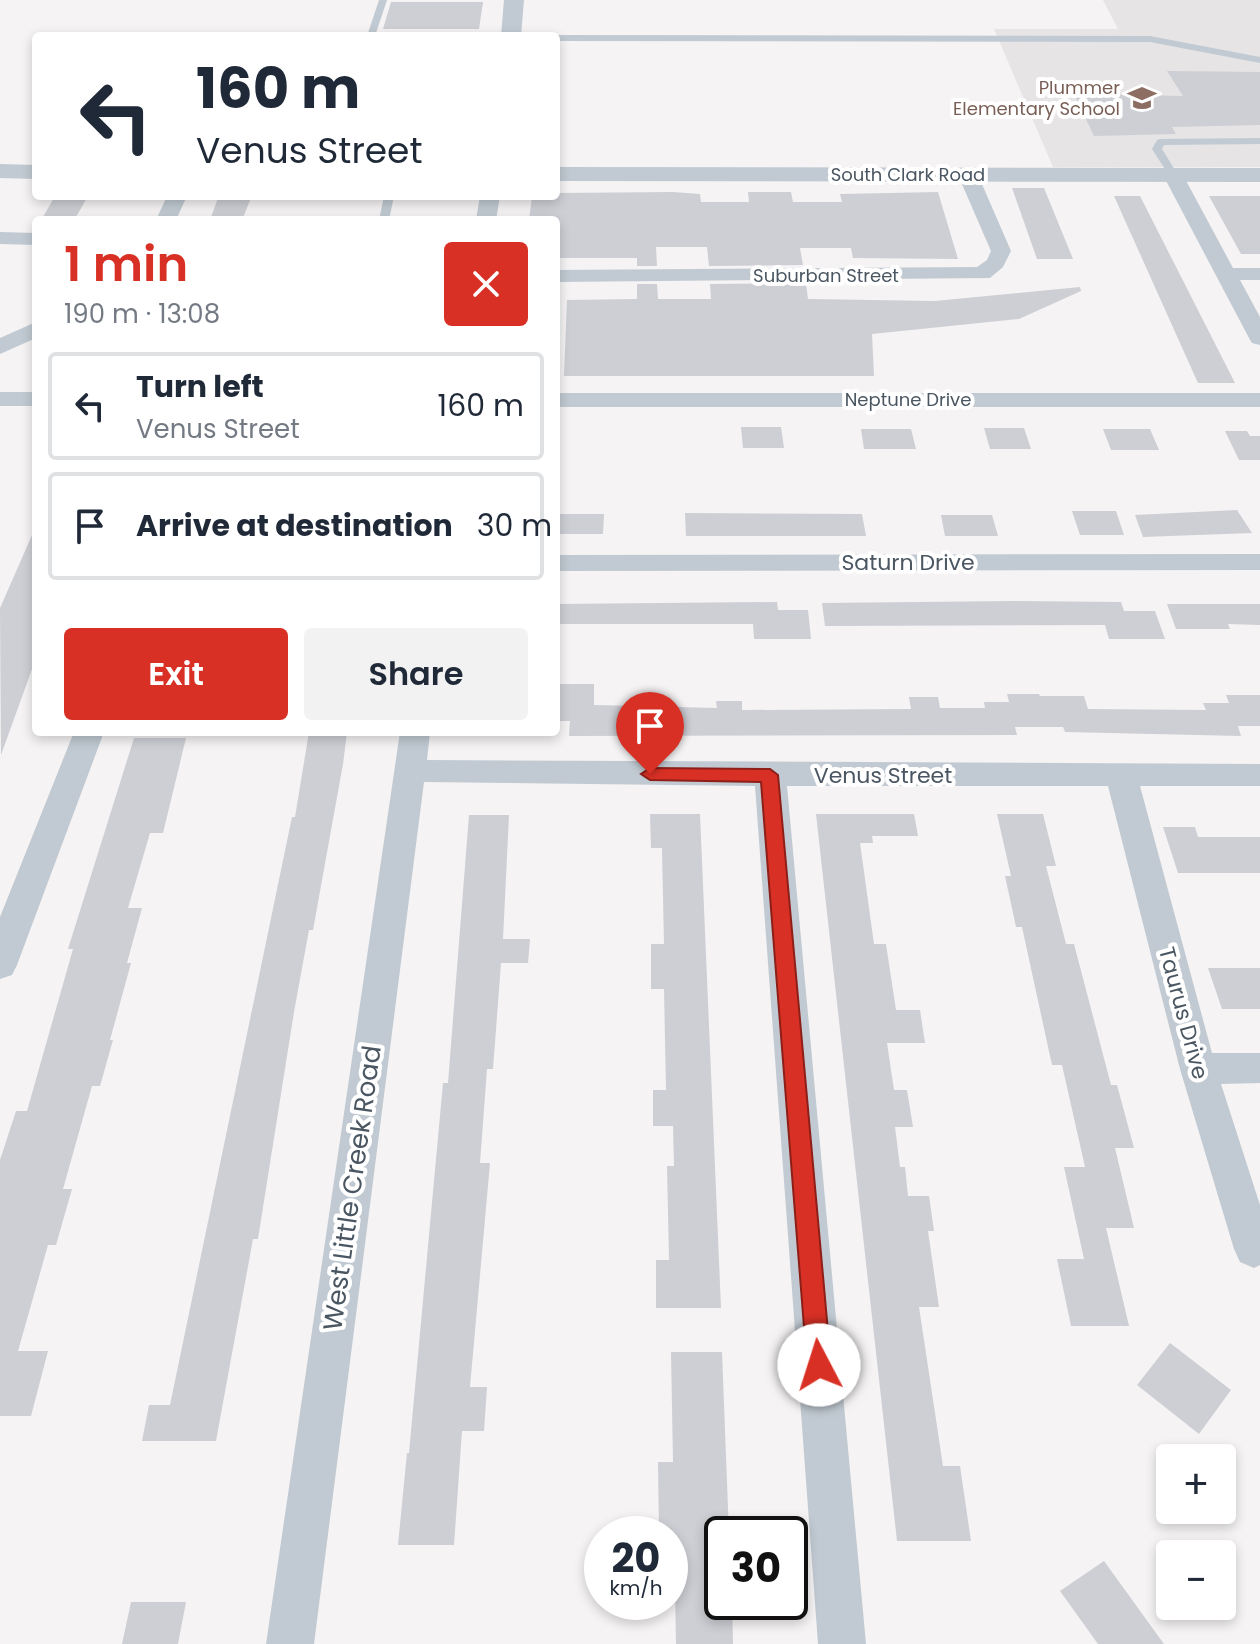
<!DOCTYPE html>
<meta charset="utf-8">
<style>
body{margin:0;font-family:Poppins,sans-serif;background:#f2f2f3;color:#1f2937;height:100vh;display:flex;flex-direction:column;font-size:30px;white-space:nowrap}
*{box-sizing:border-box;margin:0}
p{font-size:26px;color:#747a83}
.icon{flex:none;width:44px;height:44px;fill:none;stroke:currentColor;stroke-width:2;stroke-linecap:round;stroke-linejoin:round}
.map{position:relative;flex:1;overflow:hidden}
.drawer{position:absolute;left:32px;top:216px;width:528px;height:520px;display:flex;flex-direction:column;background:#fff;border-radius:8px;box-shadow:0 4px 12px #0003}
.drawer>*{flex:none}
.guide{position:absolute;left:32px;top:32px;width:528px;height:168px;border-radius:8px;box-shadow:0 4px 12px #0003;background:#fff;color:#1f2937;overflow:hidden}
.fabs{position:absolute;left:1156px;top:1444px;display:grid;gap:16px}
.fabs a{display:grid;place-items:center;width:80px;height:80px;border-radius:8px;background:#fff;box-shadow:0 4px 12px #0003;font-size:40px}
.speed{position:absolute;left:584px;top:1516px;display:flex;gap:16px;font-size:40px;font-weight:700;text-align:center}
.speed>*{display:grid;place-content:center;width:104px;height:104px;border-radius:50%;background:#fff;box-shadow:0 4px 12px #0003;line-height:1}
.speed small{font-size:20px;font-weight:400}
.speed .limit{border:4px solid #111;border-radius:12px;background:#fff;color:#111}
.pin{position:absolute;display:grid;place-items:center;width:68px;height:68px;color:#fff;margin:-82px -34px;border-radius:50% 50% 50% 0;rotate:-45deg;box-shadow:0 0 8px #0007}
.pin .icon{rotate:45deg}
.me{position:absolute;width:88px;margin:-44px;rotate:355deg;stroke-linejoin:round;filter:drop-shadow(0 0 6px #0008)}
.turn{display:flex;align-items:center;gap:28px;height:168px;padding:0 32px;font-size:36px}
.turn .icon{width:104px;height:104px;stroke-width:2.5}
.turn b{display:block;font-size:56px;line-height:68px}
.round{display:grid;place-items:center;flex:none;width:84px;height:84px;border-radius:8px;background:#f2f2f3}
.summary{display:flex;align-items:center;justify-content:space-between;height:136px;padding:0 32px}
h1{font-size:48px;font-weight:600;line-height:60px;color:#d93025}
.button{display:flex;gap:16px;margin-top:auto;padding:16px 32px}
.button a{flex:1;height:92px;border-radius:8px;background:#d93025;color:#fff;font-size:32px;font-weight:600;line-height:92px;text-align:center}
.button a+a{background:#f2f2f3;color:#1f2937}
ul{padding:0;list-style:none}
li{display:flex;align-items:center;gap:24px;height:108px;margin:0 16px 12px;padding:0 16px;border:4px solid #e0e1e3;border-radius:8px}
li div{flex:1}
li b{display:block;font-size:30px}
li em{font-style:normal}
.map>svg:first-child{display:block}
</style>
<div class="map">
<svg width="1260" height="1644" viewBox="0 0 1260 1644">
<rect width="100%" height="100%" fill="#f5f3f3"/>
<!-- education -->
<path fill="#e6e4e5" d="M1103,0H1260V167H1053L994,29H1118Z"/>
<!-- building -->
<path fill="#cdcfd5" d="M391,2H483L479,29H383Z
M1167,71L1260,72V125L1172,127L1176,134L1094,136L1074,94L1183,96Z
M1012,188H1044L1073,259H1037Z
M673,192L700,194L701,202H749L748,192H791L793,202H842L840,194L938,192L958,259L853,258L851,248H800L803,265L709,266L707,247H656L657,266H637V258H556V220H529L532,196H556V193Z
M55,196H88L76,217H43Z
M1114,196H1140L1235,383H1198Z
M1209,196H1260V254H1241Z
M218,198H251L242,220H210Z
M806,283L808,299L935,301L1080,287L1081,291L1019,319L872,334L874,376H564L567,300L637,299V284H657L658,299H711L710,284Z
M741,427H781L784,448H743Z
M984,428H1024L1031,449H990Z
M861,429H911L916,449H864Z
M1103,429H1150L1159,450H1111Z
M1225,431H1247L1250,436H1260V460H1239Z
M1237,510L1252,533L1143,537L1135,515Z
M1072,511H1116L1124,535H1080Z
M685,513L862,514L866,536H686Z
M556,514H604L603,534H556Z
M941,515H992L998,536H945Z
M36,526V658L1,755L0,608Z
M1014,601L1121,602L1124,611H1155L1165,639H1109L1105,625L825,626L822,603Z
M777,602L778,610H808L811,639H754L753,624H556V604Z
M1167,604H1260V625L1228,624L1230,629H1176Z
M556,684H594V705L717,708L716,701H742V710L911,709L909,697H938L940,708H985L984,702H1009L1007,694H1039L1040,696H1084L1088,709L1206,710L1203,703H1229L1226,695H1260V726H1238L1241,736L1065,732L1063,727H1015L1017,735L569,736L570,721H556Z
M309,732H347L343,764L313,930H309L294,1012L258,1239H253L216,1441H142L149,1405H170L292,817H295Z
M134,738H186L163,833H150L128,908H142L127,963H131L110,1040H113L100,1086H92L63,1189H72L56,1245H48L18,1351H48L31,1416H0V1160L16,1111H27L73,949H68Z
M650,814H700L721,1308H656V1260H669L667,1166H674L673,1126H653V1090H666L664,989H651V944H664L662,848H651Z
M816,814H914L918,836H872L873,843H860L874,944H886L896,1010H920L925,1043H887L894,1090H907L913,1127H895L900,1167H905L908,1196H929L934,1231H928L939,1307H919L943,1466H960L971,1541H897Z
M997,814H1043L1056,866H1046L1066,944H1074L1111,1085H1117L1134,1148H1115L1134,1228H1106L1129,1326H1071L1057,1259H1084L1064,1167H1085L1062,1065H1052L1022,927H1016L1005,876H1011Z
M469,815H509L503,939H530L528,963H501L493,1069H487L480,1163H490L470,1387H487L484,1431H462L454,1545H398L407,1453H409L443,1083H448Z
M1163,827H1195L1198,837H1260V873H1178Z
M1208,968H1260V1009H1222Z
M1170,1343L1231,1390L1199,1434L1137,1385Z
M671,1352H722L729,1534H722V1602H732L733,1644H676L674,1535L659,1534L658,1462H673Z
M1104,1561L1164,1644H1098L1060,1591Z
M131,1602H186L178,1644H122Z"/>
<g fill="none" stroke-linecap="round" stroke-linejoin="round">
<!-- service -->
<path fill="#c1cad2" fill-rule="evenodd" d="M379,0H387L375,36H367Z
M556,35L1150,36L1260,57V63L1150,42L556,41L554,36Z
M1260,138V144L1164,145L1162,149L1178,175L1173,178L1170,177L1152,149L1157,140L1160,139Z
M384,196H394L389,220H379Z"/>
<!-- minor -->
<path fill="#c1cad2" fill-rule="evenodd" d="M968,169L978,175L1011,251L1003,267L990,278L556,282V270L977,267L987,260L991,251L958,175Z
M1173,169L1183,175L1233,268H1260V280H1240L1260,317V345L1252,343L1249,338L1163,175Z
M167,196H187L176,220H156Z
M480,196H500L496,220H476Z
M0,232L36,233V245L0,244Z
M36,322V338L0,354V338Z
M0,392H36V406H0Z
M556,393H1260V407H556Z
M1260,554V570L556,571V555Z
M74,732H104L17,965L12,975L0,979V917Z
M400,732H430L427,760L1260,764V786H1140L1212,1053H1260V1083L1221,1084L1260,1205V1265L1254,1268L1240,1262L1234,1249L1180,1069L1108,786H787L866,1644H818L755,786L424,782L314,1644H266Z"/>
<!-- tertiary -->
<path fill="#c1cad2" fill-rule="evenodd" d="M504,0H524L521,36H501Z
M0,164L36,165V179L0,178Z
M556,167L1260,168V182L556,181Z"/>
</g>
<!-- route -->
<path fill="#d93025" stroke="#8d1f18" stroke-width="2" d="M650,768L770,769L778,775L831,1365L827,1373L819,1377L810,1373L807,1365L761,782L650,780L641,774Z"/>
<!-- icons -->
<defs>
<symbol id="school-bare" viewBox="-9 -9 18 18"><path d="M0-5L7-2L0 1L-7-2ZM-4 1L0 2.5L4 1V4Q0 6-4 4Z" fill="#8d6e63" stroke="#fff" stroke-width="2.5" paint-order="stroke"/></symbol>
</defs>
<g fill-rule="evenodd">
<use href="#school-bare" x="1122" y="78" width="40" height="40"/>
</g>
<g text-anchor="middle" stroke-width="8" stroke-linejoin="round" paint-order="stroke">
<!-- far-education labels -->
<g font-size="18" fill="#785e54" stroke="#fff" text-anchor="end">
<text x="1120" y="94">Plummer<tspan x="1120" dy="21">Elementary School</tspan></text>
</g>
<!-- far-street labels -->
<g font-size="18" fill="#4a5661" stroke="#fff">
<text x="908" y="181">South Clark Road</text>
<text x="826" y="282">Suburban Street</text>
<text x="908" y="406">Neptune Drive</text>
</g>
<!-- street labels -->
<g font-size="22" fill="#4a5661" stroke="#fff">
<text x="908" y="570">Saturn Drive</text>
<text x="883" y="783">Venus Street</text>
<text transform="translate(1184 1013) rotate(75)" y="8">Taurus Drive</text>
</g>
<!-- near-street labels -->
<g font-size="26" fill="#4a5661" stroke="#fff">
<text transform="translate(352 1188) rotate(-82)" y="9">West Little Creek Road</text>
</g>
</g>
</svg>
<div class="fabs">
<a>+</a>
<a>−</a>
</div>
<div class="speed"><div>20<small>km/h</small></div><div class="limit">30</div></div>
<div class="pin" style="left:650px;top:774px;background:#d93025"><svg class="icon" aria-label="arrive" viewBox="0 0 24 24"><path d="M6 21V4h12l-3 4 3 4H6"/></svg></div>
<svg class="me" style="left:819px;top:1365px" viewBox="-20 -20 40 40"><circle r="19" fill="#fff"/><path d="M0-13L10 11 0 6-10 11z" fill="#d93025"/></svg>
<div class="guide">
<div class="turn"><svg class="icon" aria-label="left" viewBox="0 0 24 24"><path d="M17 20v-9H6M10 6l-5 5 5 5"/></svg><div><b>160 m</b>Venus Street</div></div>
</div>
<section class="drawer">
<div class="summary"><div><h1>1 min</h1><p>190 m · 13:08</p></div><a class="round" style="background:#d93025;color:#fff"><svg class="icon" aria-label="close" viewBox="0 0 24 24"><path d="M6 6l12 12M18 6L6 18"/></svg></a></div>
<ul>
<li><svg class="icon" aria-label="left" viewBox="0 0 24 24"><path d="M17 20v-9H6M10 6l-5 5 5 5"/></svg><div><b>Turn left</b><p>Venus Street</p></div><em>160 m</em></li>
<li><svg class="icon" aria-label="arrive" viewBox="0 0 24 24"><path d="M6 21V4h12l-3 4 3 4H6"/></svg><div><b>Arrive at destination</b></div><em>30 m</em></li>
</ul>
<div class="button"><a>Exit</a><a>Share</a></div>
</section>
</div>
